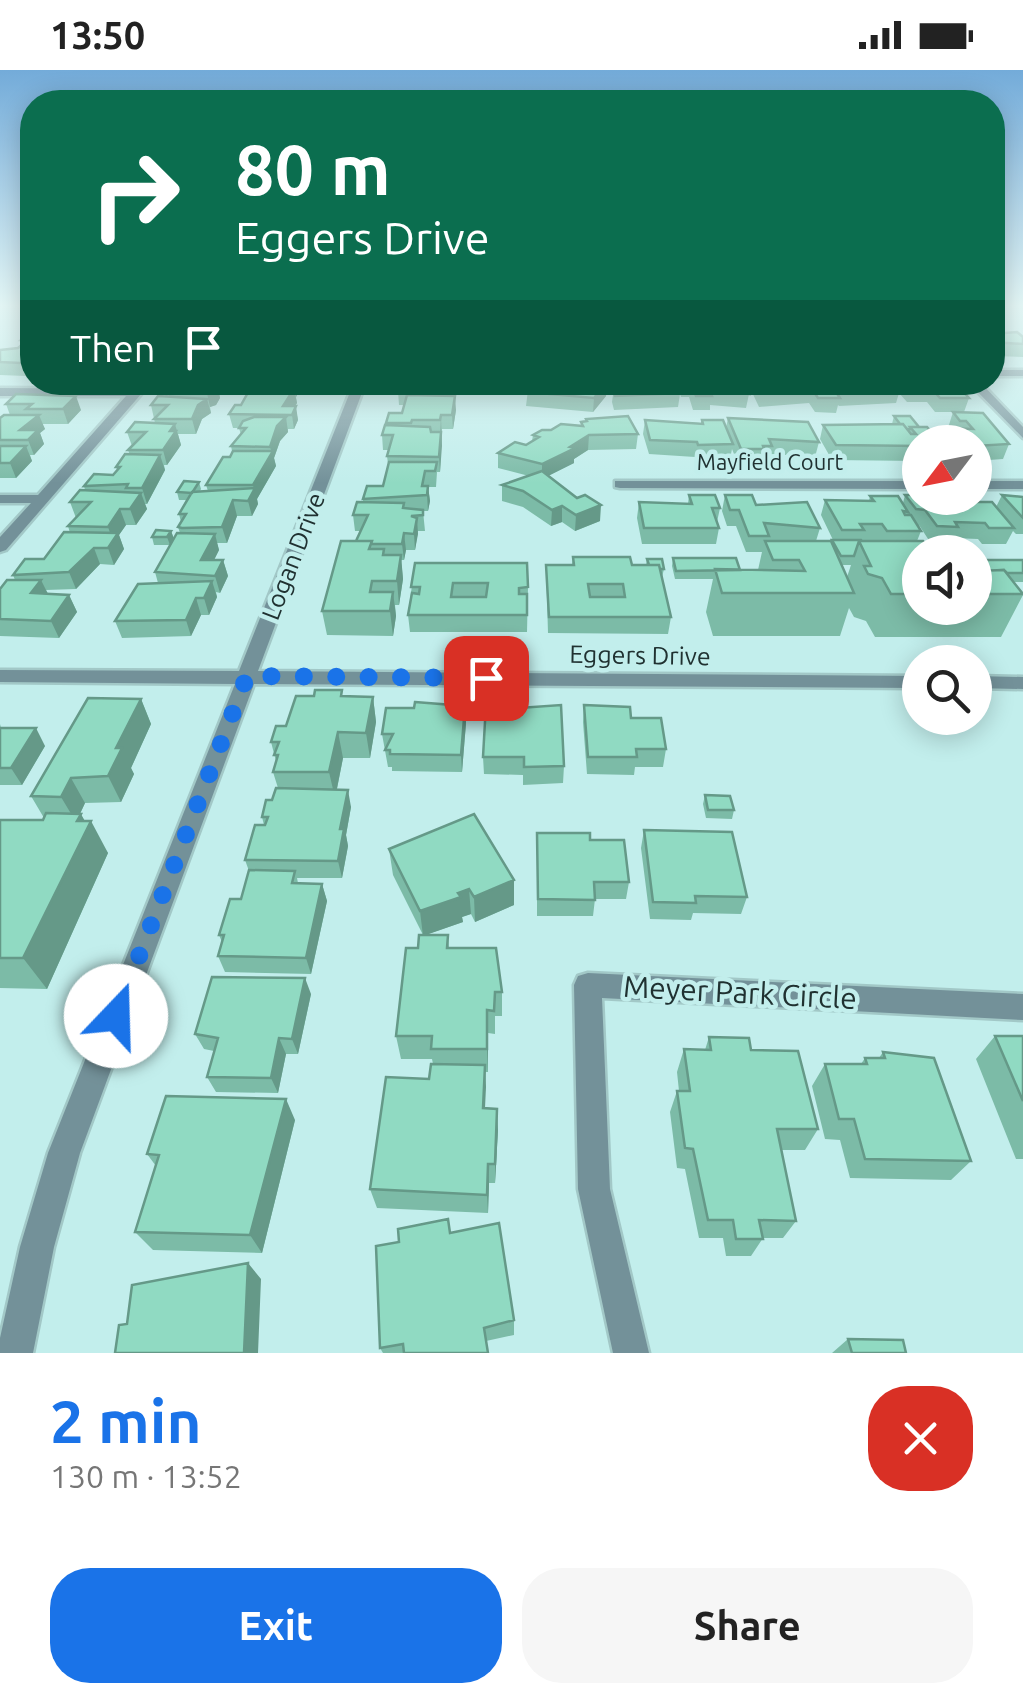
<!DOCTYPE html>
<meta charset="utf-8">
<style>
body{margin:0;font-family:Ubuntu,sans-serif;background:#f6f6f6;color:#222;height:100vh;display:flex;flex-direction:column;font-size:38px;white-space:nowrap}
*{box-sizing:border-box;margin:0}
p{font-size:32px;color:#767676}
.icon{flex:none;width:55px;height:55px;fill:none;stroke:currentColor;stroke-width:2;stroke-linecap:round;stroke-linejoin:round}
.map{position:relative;height:1283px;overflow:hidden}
.sheet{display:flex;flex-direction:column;background:#fff;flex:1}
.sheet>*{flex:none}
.hud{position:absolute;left:20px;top:20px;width:985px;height:305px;border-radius:40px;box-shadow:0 5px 25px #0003;background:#0b6e4f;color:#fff;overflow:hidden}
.needle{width:65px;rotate:238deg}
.tools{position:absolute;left:902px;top:355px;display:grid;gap:20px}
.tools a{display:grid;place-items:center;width:90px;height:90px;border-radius:50%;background:#fff;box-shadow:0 5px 25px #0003;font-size:50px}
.pin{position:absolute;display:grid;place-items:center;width:85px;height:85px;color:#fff;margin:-42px;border-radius:20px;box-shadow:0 5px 15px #0006}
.me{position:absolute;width:110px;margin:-55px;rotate:21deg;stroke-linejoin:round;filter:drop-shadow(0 0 8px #0008)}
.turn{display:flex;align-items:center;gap:35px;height:210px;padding:0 50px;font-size:45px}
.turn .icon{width:130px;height:130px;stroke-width:2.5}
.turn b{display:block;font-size:70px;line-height:85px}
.then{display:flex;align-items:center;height:95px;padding:0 50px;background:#0003;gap:20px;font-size:38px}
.round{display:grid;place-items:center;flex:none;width:105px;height:105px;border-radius:40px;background:#f6f6f6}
.headline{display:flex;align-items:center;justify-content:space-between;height:170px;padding:0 50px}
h1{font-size:60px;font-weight:700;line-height:75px;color:#1a73e8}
.action{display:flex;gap:20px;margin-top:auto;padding:20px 50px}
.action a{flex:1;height:115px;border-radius:40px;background:#1a73e8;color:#fff;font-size:40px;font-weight:700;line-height:115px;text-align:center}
.action a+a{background:#f6f6f6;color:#222}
.status{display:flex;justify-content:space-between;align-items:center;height:70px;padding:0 50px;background:#fff;direction:ltr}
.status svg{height:28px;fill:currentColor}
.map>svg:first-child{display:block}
</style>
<div class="status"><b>13:50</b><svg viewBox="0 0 49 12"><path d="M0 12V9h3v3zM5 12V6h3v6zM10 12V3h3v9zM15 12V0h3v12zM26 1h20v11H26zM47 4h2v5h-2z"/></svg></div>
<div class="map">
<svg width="1023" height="1283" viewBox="0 0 1023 1283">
<rect width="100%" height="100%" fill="#c2eeec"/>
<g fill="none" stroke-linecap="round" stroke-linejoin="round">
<defs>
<path id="minor" d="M992,300H1023V306H992Z
M354,312H366L258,601L920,606V618L254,614L80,1083L54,1177L33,1283H0V1268L20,1177L48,1083L235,614L0,612V600L239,601Z
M968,312H980L1023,357V368Z
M0,318L136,319L142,323L6,480L0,482V467L31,433H0V425H38L126,326H0Z
M615,411H920V419L620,418L615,417Z
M975,411H1023V419H975Z
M975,606L1023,607V619L975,618Z
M588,903L1023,924V950L602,928L610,1119L649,1283H613L578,1119L574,915L578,906Z"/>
</defs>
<!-- minor casing -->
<use href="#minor" stroke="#a2c8c7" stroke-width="5"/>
<!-- minor -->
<use href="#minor" fill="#739199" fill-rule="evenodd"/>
</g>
<!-- wall -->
<path fill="#7cbba7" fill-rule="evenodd" d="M992,243L998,248L994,260H992Z
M32,261V307H30L29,304L26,306L0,305V280L18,278L23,274L21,270Z
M992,264L1023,267V287L992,286Z
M182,312L227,313L219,323L220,328L216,335L210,337L211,343L202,349L196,364H178L181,375L167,395H164L165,400L147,434H145L147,439L136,455H126L119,465L124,479L114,495L100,494L76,519L46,520L48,524L69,525L77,542L59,568L0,566V519L15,510L13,505L44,489L70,463L68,456L76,448L70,432L85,420L84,416L113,405L117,400L116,397L130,385L128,380L132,376L127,362L155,353L151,335L169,326L168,324Z
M260,312H316L315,314H299L300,319L296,327L297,333L295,336L298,350L294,359H288V362L280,371L274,388L276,396L257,429L258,434L252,446H237L227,473H217L219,480L214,490H223L228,506L220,523L216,522L217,527L209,545H201L191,566L122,568L115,551L158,513L155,502L180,463L178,457L181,452L179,444L186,430H179L177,422L199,412L201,419L200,421H208L206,415L230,387L232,381L231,376L241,365L239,358H233L229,344L260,319Z
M401,312H440L441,322H433L434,325L456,340L453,359H442L440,402H437L436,417H428L430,431L428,441H423L425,461H418L415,480H406L404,490H401L403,509L399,535H395L396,546L393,566L327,565L322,541L361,461H355L353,445L363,432V429L383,416L388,394L387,386L389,380H383L382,365L386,353L402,343L404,335H399L398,321Z
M507,312H608L606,326L593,342L526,336L528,320L517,323Z
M617,312H677L678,316V312H743L749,324L746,338L710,335V340H693L689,327H681L680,324L678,337L614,340L612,332L614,318H616Z
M752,312H894L896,315L897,312H954L969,328L964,342H935L927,332H907L899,323L896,333L839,336L838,335L836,343L815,342L809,333L759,337L751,320Z
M16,324L81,340L68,354H42L45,359L40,363L44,374L34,385H30L32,391L16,408H0V348L10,345L6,334Z
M953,342L1009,374L1003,389L975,391V372H940L945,358H948Z
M894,346H910L920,372V391L832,390L820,369L823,355L892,354Z
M728,348L819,372L815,387L770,384L769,391H762L761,394H738L732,379L730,389L696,390L695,387L649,384L643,364L645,350L701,353L702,350L726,358Z
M586,349L638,364L636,379L588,380L574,389V393L548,406L600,451L575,461L562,452L551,456L523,437L502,431V415L529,406L498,398V383L526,375L532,371L533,365L581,355V352H586Z
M689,425L720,438L717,452L719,458L716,474H642L637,448L639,432L688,434Z
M725,425L820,458L816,471L831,473L833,470L821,445L825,430L869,431L870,426L903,433L905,425L939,432L996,437L1002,425L1023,427V464H1016L1013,461L1006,474H982L978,469L953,468L951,473L930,472L919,455L921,461L917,471L920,482V538H975V490H1023V512H1013L1023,525L1001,567H875L866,551L854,547L849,538L840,566H713L706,542L713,509H675L672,496L673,488L740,500H758L762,482H746L736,456H727L722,441ZM841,495H851L847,507Z
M171,461L174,469L170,475H154L152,467Z
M573,487L632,495H646L647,489L664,499L662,507L671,547L668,564L548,563L546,495H572Z
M415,493L528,517L527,562H410L408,545Z
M343,626L373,627L376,652L370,688H343L337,719L351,737L346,765L348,776L342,808H297L298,813L322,814L327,831L311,904L225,902L218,886L222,872L219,865L241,829L249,801L245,790L264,755L262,747L278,718L273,702L276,691L271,672L286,656Z
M141,629L151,654L131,698L134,704L121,732L85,733L80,744L108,783L47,919L0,918V750H43L44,748L31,726Z
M584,635L631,648L666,679L663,697H635L634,705L587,704L583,652Z
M465,636L466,653L462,702L392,701V697H388L382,664L414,638Z
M505,639L564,696L563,713L523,715V705L484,704L483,687Z
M0,654L1,658L45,676L22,715H0Z
M705,725L734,740L732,749L706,748L703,734Z
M644,760L747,827L741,844L693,843L691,850L650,849L641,778Z
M537,763L590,770L629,812L626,829H595L593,846H537Z
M389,779L514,835L475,852L471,844L462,847L463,852L425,865H448L449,878L502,922V946H495V964L488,963V1002H485V1038L498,1060L495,1113H489L488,1143L377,1138L370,1119L429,1009L433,994L432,989H401L396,966L423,865L393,805Z
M311,924L298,984H286L278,1023L216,1022L207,1007L214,981L204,979L195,964Z
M995,966H1023V1089H1016L976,989Z
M709,967L751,980L818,1059L805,1080H781L796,1151L783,1168H763L751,1186H726L723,1168H699L685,1099L677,1098L670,1042L677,1021H679L677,1002L684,979L705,980Z
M883,982L971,1091L951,1110L850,1108L840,1070L825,1069L812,1016L825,994H861L865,988H879Z
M295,1050L262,1183L153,1180L135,1162L156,1096L147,1084Z
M450,1163L514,1250V1265L486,1271L488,1283H383L380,1278Z
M848,1269L906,1283H832Z"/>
<!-- shaded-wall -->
<path fill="#659988" d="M32,283V294H25L29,304L26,306L21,293Z
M212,312L227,313L219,323L220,328L216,335L210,337L207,323Z
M294,312H299L300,319L296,327Z
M517,312H549V315L517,323Z
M608,312L606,326L593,342L594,328Z
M294,319L297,333L289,345L283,336Z
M76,326L81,340L68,354L63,339Z
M455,326L456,340L453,359L452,345Z
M207,329L211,343L202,349L196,364L192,349L198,335Z
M296,336L298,350L294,359L292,345Z
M39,345L45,359L40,363L44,374L34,385L28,370L20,360Z
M441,345L442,376L440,402L439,387Z
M286,347L288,362L280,371L274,388L276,396L257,429L258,434L252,446L248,431L254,420L253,415L272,383L270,377L277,356Z
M175,354L181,375L167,395L163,380L170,361Z
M589,365L588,380L574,389V393L542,409V394Z
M26,376L32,391L16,408L10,393Z
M160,385L165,400L147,434L142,418Z
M428,416L430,431L428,441L427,425Z
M141,423L147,439L136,455L130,439Z
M233,430L237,446L227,473L222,457Z
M601,435L600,451L575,461L576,445Z
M562,436V452L551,456L552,440Z
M120,439L126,455L119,465L124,479L114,495L108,478L113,471L108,457Z
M417,448L418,464L415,480L414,464Z
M171,461L174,469L170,475L167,467Z
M404,463L406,480L404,490L402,474Z
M215,464L219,480L206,506L201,490Z
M94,478L100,494L76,519L69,502Z
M401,485L403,509L399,535L397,511Z
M223,490L228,506L220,523L215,506Z
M41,510L49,526L31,523Z
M212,511L217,527L209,545L204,528Z
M393,522L396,546L393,566L390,541Z
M69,525L77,542L59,568L51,551Z
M196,528L201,545L191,566L186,550Z
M373,627L376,652L370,688L366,663Z
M141,629L151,654L131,698L134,704L121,732L108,706L116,678Z
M465,636L466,653L462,702L461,685Z
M36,658L45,676L22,715L11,698Z
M338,662L343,688L335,728L329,702Z
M71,708L85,733L76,752L61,727Z
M348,720L351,737L346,765L348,776L342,808L338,791L340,759Z
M81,744L88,757L91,751L108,783L47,919L23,888Z
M514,810V835L475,852L474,827Z
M322,814L327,831L311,904L306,888Z
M469,819L471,844L462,847L463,852L423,866L420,841Z
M305,908L311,924L298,984L292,969Z
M487,940L488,963V1002L487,979Z
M279,968L286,984L278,1023L271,1008Z
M485,995L486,1017L484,1059L483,1038Z
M286,1029L295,1050L262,1183L250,1165Z
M497,1039L498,1060L495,1113V1094Z
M488,1094L489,1113L488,1143L487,1125Z
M248,1193L261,1209L258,1283H244Z"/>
<!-- building -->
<path fill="#90dac2" stroke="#659988" stroke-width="2.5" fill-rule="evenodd" d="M32,261V270H21Z
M1017,262L1023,267V274L992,272V264Z
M26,271H32V283L21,293L0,292V280L18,278Z
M182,312H212L210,314H217L212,321L207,323L168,324L175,315H180Z
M401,312H433V321H398Z
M543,312H607L594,328L527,322L532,315L540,316Z
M618,312H677L680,323L615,326L614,318H619Z
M683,312H743L749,324L710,320L712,326H696L691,314Z
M757,312H829L840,328H818L812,319L762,323Z
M835,312H894L900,320L843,322Z
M907,312H954L969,328H940L931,318H911Z
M250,319H294L283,336H296L292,345L229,344L235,335H241Z
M16,324L76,326L63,339H26L32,334H6Z
M407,325L455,326L452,345H441L440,350H412L411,353H386L389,343H402Z
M158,326L207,329L198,335L192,349H154L168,335H151Z
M953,342L983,343L1009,374L975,376V372H955L945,358L973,359L966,351H960Z
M4,345H39L20,360H38L28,370H0V348Z
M628,346L638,364L589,365L570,377L575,378L542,394L498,383L515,372L526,375L539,367L533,365L542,360H551L561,354L583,356L581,352L587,351L586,349Z
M894,346H910L919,357H910V359H907L903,354H900Z
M254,347H286L277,356L270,377L231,376L246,358H239L243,351Z
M728,348L808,352L819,372L769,369L772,376H763L764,379H741Z
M645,350L703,354L702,350H723L733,374L698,375L697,372L650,370Z
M135,352L175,354L170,361H176L163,380H128L146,362H127Z
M903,354L911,364H916L910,357H927L940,372H920V376L836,375L823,355Z
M385,355L430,357L431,362H441L439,387L387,386L393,365H382Z
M0,376H26L10,393H0Z
M233,381H273L253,415H206L223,387H230Z
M125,384L160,385L142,418H126L128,414L84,416L94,404L113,405L120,397H116Z
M389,392H437L435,401H425L422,416H428L427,425L363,429L367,416H383Z
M542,401L577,428L585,425L601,435L576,445L562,436L552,440L523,421L502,415Z
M184,411L199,412L192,423L177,422Z
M255,418L248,431L233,430L222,457L182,458L178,457L186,444H179L192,422Z
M80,420L141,423L130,439H120L108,457L68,456L91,432H70Z
M689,425H715L720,438H712L719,458H644L639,432L692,434Z
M725,425H752L756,435L807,432L820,458L764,453L769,466H749L739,440H730Z
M905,425H920V428H936L939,432H992L1014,458H989L985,453L955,452L958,457L937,456L925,440L916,439Z
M1002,425L1023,427V448Z
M870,426H898L908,442L903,441L905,445H911L921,461H887L882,454H860L864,460H842L825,430L874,431Z
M357,432L404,433L403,438L423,440V445L411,446L417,448L414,464L404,463L402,474H371L372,471H356L368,445H353Z
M156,460L171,461L167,467H152Z
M64,462L118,463L108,478H94L69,502L13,505L25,489H44Z
M177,463L215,464L201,490H223L215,506L155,502Z
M832,470H861L862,471H859L854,486H841Z
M341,471H372L369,479H384L383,485H401L397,511H372L370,522H393L390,541H322Z
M765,471H831L854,523H722L715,499L805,501L799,490H773Z
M859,471H923L931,482H920V491H910L917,502H920V524H891L882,508L868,504L864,496H871Z
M573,487H630L632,495H659L671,547H549L546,495H574ZM588,514H623L625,527H590Z
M673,488H736L740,500L676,501Z
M647,489H662L664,499H660L659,495H649Z
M975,490H1023V503H1007L1004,500L975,501Z
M415,493H527L528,517L519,518V524H527V545H408L412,523L419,524L420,517H411ZM453,513H488L486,527H451Z
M1004,500L1023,524H975V501Z
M7,510H41L31,523L69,525L51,551L0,549V519Z
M212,511L204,528H196L186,550L115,551L138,514Z
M315,620H342L341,626L373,627L366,663L338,662L329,702H273L278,685H274L279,672H271L276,656H286L296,626H314Z
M88,628L141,629L116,678H122L108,706L71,708L61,727L31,726Z
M415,632L465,636L461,685L390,684V680H385L393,664H382L386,638H414Z
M486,634L506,635L505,639L561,635L564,696L524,697V687H483Z
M584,635L630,637L631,648H661L666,679H636L637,687H588Z
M0,658H36L11,698H0Z
M276,718L348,720L340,759H344L338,791L245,790L255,755H265L268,747H262L266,730H272Z
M705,725L730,726L734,740H708Z
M46,743L81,744L77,751H91L23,888H0V750H43Z
M474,744L514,810L474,827L469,819L458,823L461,827L420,841L389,779Z
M644,760L732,762L747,827L695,826L696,833L653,832Z
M537,763H590V770H624L629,812H594L595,830L538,829Z
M249,800L295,801L292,813L322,814L306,888L218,886L224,865H219L230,829H241Z
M419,865H448L447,878H496L502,922H495L494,941L487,940V979H431L432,966H396L406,878H418Z
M212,907L305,908L292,969L279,968L271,1008L207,1007L218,968L195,964Z
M995,966H1023V1031Z
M709,967L749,968L751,980L798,981L818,1059H777L796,1151L759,1150L763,1169H736L733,1150H708L693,1079L685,1078L677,1021H690L684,979L711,980Z
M883,982L934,988L971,1091L865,1089L854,1049H839L825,994H867L865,988H885Z
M431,994L485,995L483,1038L497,1039L495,1094H488L487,1125L370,1119L386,1007L429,1009Z
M166,1026L286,1029L250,1165L135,1162L159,1085L147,1084Z
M448,1149L450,1163L499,1153L514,1250L484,1258L488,1283H404L403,1274L380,1278L376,1176L399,1172L398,1159Z
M248,1193L244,1283H115L119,1255L127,1254L132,1215Z
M848,1269L903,1270L906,1283H852Z"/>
<!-- sky -->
<linearGradient id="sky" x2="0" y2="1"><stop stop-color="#73abd9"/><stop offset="0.57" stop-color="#e4f7f6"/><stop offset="1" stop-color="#e4f7f6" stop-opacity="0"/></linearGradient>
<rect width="1023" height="413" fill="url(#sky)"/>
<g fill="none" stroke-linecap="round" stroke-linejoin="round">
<!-- route -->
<path stroke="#1a73e8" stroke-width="18" stroke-dasharray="0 32.4" d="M116,946L247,606L486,608"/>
</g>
<g text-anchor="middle" stroke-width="9" stroke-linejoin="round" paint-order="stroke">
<!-- far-street labels -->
<g font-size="22" fill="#203131" stroke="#c2eeec">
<text x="770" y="400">Mayfield Court</text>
</g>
<!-- street labels -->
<g font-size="25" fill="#203131" stroke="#c2eeec">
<text transform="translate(293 486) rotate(-69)" y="9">Logan Drive</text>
<text transform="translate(640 585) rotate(1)" y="9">Eggers Drive</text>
</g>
<!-- near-street labels -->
<g font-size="30" fill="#203131" stroke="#c2eeec">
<text transform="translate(740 923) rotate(3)" y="10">Meyer Park Circle</text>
</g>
</g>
</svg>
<div class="tools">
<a><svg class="needle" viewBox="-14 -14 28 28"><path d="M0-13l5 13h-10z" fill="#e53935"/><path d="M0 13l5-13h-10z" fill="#767676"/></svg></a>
<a><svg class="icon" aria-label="sound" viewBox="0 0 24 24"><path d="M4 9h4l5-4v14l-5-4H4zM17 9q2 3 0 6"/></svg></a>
<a><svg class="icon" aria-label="search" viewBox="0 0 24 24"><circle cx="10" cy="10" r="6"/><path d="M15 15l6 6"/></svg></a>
</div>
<div class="pin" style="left:486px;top:608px;background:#d93025"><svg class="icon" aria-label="arrive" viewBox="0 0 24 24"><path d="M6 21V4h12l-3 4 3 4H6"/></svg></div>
<svg class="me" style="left:116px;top:946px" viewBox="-20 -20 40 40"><circle r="19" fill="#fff"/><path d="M0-13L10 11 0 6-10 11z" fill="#1a73e8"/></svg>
<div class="hud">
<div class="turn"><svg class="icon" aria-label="right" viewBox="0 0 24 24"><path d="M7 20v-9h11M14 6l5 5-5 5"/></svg><div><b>80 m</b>Eggers Drive</div></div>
<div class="then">Then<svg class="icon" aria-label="arrive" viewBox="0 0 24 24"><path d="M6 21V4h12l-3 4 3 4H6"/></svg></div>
</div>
</div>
<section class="sheet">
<div class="headline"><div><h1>2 min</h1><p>130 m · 13:52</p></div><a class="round" style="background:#d93025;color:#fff"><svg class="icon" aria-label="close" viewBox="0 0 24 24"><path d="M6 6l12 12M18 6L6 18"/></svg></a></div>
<div class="action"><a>Exit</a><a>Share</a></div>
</section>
